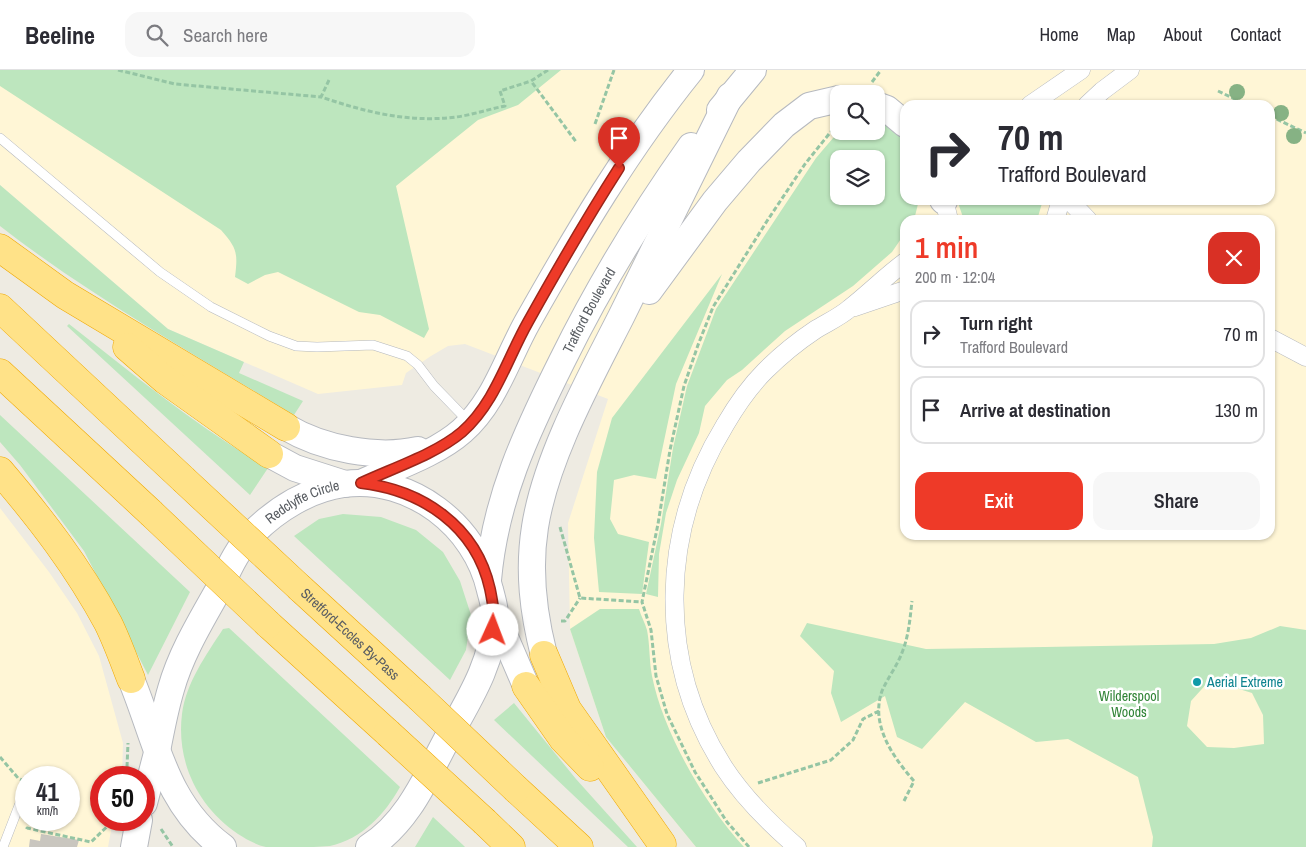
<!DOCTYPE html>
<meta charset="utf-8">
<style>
body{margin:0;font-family:"Archivo Narrow",sans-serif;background:#f7f7f7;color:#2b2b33;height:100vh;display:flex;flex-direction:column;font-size:19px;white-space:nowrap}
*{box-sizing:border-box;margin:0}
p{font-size:16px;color:#7c7c81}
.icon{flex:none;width:28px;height:28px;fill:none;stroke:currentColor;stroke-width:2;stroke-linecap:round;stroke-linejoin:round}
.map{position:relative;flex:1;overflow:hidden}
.panel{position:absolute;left:900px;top:145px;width:375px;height:325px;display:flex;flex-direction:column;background:#fff;border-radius:15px;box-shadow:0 1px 4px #0004}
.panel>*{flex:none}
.top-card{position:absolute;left:900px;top:30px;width:375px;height:105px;border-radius:15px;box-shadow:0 1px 4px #0004;background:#fff;color:#2b2b33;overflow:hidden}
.tools{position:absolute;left:830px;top:15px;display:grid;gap:10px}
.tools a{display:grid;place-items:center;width:55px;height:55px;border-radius:10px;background:#fff;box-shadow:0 1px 4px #0004;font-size:25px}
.speed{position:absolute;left:15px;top:696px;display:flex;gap:10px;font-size:25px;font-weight:700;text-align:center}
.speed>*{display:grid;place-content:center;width:65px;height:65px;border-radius:50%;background:#fff;box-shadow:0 1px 4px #0004;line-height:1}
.speed small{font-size:12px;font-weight:400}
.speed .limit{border:8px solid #d22;background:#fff;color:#111}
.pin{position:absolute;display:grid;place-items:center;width:42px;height:42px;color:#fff;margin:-51px -21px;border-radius:50% 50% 50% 0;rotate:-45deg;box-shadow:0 0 5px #0007}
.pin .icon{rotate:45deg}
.me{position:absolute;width:55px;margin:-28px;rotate:2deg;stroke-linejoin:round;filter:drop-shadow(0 0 4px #0008)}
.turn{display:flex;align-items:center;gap:18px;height:105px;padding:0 15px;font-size:22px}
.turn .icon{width:65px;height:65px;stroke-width:2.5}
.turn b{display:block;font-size:35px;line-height:42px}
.round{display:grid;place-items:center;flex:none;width:52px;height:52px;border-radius:15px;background:#f7f7f7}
.overview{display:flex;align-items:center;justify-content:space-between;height:85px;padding:0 15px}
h1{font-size:30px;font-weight:600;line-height:38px;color:#ee3a28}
.cta{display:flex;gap:10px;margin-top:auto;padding:10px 15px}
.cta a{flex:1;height:58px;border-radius:15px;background:#ee3a28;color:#fff;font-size:20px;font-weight:600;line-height:58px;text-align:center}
.cta a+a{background:#f7f7f7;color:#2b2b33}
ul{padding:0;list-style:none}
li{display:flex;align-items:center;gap:15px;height:68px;margin:0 10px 8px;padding:0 5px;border:2px solid #e1e1e2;border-radius:15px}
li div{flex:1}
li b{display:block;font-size:19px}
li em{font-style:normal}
header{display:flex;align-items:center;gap:30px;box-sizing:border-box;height:70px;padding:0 25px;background:#fff;border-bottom:1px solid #e1e1e2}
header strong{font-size:24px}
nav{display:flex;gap:28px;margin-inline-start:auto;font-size:18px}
.search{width:350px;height:45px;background:#f7f7f7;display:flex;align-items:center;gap:12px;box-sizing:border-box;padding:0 18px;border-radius:15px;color:#7c7c81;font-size:19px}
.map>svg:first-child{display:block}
</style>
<header>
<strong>Beeline</strong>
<div class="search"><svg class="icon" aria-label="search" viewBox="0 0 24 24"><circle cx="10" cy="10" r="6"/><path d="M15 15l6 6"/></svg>Search here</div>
<nav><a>Home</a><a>Map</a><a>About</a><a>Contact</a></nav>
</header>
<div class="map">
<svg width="1306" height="777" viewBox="0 0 1306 777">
<rect width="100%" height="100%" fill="#eeebe2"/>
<!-- commercial -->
<path fill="#fff6d6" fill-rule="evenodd" d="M0,0H1306V777H696L606,667L570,559L568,453L608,329L465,274L448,276L431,286L406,303L402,315L318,324L168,259L0,115ZM839,24H876V61H839ZM905,35H1270V130H905ZM839,89H876V126H839ZM905,150H1270V465H905Z
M0,438L49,502L77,543L99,586L123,673L122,707L101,708V750H113L108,777H0ZM26,708H69V750H26Z"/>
<!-- green -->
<path fill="#bde6be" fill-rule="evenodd" d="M0,0H561L518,35L478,50L396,116L429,259L424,268L380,245L359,242L278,202L265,205L248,214L235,207C238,183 237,178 221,160L0,16Z
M876,50L896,61L905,71V130H919L914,150H905V163L892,182L853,216L785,261L742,300L727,310L705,336L699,363L677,410L666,443L659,484L658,527L646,524L661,454L673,378L687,316L716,239L816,88L839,61H876ZM839,89H876V126H839Z
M0,115L168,259L244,292L239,303L303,331L294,345C197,286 90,226 0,156Z
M957,130H1043L1037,150H964Z
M722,204L676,314L656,409L634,405L614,410L610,449L618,464L649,472L642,524L599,522L594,468L597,402L612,348Z
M69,254C134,305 197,357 268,398L250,425L67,256Z
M0,345L190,522L148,605L84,481L20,395L0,372Z
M343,444L381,447L416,460L443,482L460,511L471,545L466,580L450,610L294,466L319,449Z
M600,539H639C641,546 645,553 647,560C650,575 649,591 652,606C663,662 705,735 744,777H696L606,667L570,559Z
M807,553L926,579L1214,574L1251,568L1280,556L1306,560V777H1152L1153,767L1138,707L1068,669L1036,672L965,632L922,679L897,667L885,626L841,652L831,623L834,601L800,566ZM1210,610L1252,623L1263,645L1264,674L1234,678L1207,677L1187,656L1191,631Z
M229,558L400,717C385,744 362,769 330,776C320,777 307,777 296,777C286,777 275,777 266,777C256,775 246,769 238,764C198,737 176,692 182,644C186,613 206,585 223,559Z
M514,633L576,709L637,777H628L494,650Z
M433,747L463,775L465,777H415Z"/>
<!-- building -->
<path fill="#c9c6bf" d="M41,764L79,770L77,777H29L30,769L40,771Z"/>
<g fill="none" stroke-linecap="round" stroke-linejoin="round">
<defs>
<path id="service" d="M0,68L160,202L211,237L269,266L296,276L317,277L373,275L407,286L418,295L434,316L468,351
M3,777L22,728"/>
<path id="minor" d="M1030,35L1081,0
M1087,35L1102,21L1130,0
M944,130L949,150
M1069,130L1088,150
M1055,150L1061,130
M855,237L905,220
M1270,268L1306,287
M797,777C769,753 743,727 723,696C656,590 660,461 725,355C736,336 749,317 765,301C780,286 797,272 815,260C826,253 840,247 850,238C869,223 886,206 905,192"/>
<g id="secondary">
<path d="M876,35L887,39L905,54"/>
<path d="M720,40L753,0"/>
<path d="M943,130L944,131"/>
<path d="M649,221L715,131L749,91L784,55L809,36L839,29"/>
<path d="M286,357C323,379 377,389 418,380"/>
<path d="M269,384L295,398L345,414"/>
<path d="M361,413C393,398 436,384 462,361C495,332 507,288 528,251C577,164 628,78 691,0"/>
<path id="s1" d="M488,510C495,429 526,363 562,291C599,216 642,145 691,76"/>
<path d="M495,544L526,616"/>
<path d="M544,585C533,542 528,501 535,457C546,387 589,310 621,247C658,173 694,99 730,26"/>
<path d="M131,609C157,672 165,734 223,777"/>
<path id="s2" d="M157,681C161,660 165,639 171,619C181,583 202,549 220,517C229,498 238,478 253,463C277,439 309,419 344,414C411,405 476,456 490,520C492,528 495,537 495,545C494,591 469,630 447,669C426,708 408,752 369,777"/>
<path d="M144,733L157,683"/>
<path d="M134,777L139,750"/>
</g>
<g id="motorway">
<path d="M0,178L65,225L286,357"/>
<path d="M0,238L183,409"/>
<path d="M127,277L165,310L269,384"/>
<path d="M0,303L151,443"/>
<path d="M0,401C41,449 78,497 108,553C117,571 124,591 131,609"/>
<path id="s3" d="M300,518L419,627"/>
<path d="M268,554L388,663"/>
<path d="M544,585L567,639L662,774"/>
<path d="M526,616L563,669L590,697"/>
<path d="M516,719L579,777"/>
<path d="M485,752L511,777"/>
</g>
</defs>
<!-- service casing -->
<use href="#service" stroke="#b5b8bd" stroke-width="10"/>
<!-- minor casing -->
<use href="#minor" stroke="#b5b8bd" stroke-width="19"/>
<!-- secondary casing -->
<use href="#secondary" stroke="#b6b9bf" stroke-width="28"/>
<!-- motorway casing -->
<use href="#motorway" stroke="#f0a800" stroke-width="29"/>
<!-- path -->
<path stroke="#95c5a4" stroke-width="3" stroke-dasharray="5 2.5" stroke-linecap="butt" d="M118,0L175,14L321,27
M548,0L531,11L577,73
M329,10L321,27C366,42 408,53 456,47C472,45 489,39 505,36L500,21L531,11
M872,12L881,0
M1218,21L1247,35
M1270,46L1306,63
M595,54L614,0
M560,457L580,528L642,532
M561,551H565L580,528
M0,687L18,708L26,712
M127,697L128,673
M758,713L831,690L853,670L863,649L879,641
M904,731L914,711C893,687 870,655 882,621C888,607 898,595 903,580C909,564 910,548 912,531
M27,759V758L91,772L114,750
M161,759L173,777
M749,777L727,752L695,702L667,644L656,606L651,560L642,532L658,454L670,380L684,316L698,275L713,237L767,151L805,94L837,54"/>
<!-- service -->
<use href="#service" stroke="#fff" stroke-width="9"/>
<!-- minor -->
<use href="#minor" stroke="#fff" stroke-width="18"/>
<!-- secondary -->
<use href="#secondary" stroke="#fff" stroke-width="26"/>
<!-- motorway -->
<use href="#motorway" stroke="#ffe288" stroke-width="28"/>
<defs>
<path id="motorway-bridge" d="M183,409L300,518
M151,443L268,554
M419,627L516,719
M388,663L485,752"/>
</defs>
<!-- motorway-bridge casing -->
<use href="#motorway-bridge" stroke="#f0a800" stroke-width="29" stroke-linecap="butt"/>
<!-- motorway-bridge -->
<use href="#motorway-bridge" stroke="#ffe288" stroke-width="28"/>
</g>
<!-- trees -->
<g fill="#86b284">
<circle cx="1237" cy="22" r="8"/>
<circle cx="1281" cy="43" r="8"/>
<circle cx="1294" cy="66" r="8"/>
</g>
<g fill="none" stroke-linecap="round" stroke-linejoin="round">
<defs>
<path id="route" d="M493,560C495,545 493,534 490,519C476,456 422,420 361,413C393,398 436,384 462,362C495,333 507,289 528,252C557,200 587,148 619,98"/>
</defs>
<!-- route casing -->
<use href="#route" stroke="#9b261a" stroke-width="12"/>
<!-- route -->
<use href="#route" stroke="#ee3a28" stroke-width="9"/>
</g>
<!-- markers -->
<circle fill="#0f9aa8" stroke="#fff" stroke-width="2" cx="1197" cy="612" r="5"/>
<g text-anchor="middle" stroke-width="5" stroke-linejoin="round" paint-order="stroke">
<!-- street labels -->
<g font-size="14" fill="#5a5e63" stroke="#fff">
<text dy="5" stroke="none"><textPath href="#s1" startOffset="290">Trafford Boulevard</textPath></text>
<text dy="5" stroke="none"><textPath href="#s2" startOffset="300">Redclyffe Circle</textPath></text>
<text dy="5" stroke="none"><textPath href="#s3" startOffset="68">Stretford-Eccles By-Pass</textPath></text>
</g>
<!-- culture labels -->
<g font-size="14" fill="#0d838f" stroke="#fff" text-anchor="start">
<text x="1207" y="617">Aerial Extreme</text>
</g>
<!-- park labels -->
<g font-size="14" fill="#318437" stroke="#fff">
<text x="1129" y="631">Wilderspool<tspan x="1129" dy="16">Woods</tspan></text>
</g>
</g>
</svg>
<div class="tools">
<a><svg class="icon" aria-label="search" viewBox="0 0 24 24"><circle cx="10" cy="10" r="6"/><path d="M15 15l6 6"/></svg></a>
<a><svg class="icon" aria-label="layers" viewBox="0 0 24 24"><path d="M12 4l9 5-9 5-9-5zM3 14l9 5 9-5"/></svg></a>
</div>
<div class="speed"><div>41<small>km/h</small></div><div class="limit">50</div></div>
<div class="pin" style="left:619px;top:98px;background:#d93025"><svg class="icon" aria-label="arrive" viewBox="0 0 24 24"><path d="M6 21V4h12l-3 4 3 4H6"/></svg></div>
<svg class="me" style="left:493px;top:560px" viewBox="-20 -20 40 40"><circle r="19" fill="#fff"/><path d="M0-13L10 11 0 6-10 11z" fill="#ee3a28"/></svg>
<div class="top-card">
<div class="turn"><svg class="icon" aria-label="right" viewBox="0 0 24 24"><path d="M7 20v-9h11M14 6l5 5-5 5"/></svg><div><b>70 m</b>Trafford Boulevard</div></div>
</div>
<section class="panel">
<div class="overview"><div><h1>1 min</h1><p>200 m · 12:04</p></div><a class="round" style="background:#d93025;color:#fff"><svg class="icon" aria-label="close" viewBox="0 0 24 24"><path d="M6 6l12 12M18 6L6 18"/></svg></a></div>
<ul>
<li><svg class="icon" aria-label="right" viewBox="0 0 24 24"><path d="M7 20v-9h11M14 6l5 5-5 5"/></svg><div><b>Turn right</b><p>Trafford Boulevard</p></div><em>70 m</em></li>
<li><svg class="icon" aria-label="arrive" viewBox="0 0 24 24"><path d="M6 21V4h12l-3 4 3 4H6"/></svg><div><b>Arrive at destination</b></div><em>130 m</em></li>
</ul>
<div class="cta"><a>Exit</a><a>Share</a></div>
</section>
</div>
